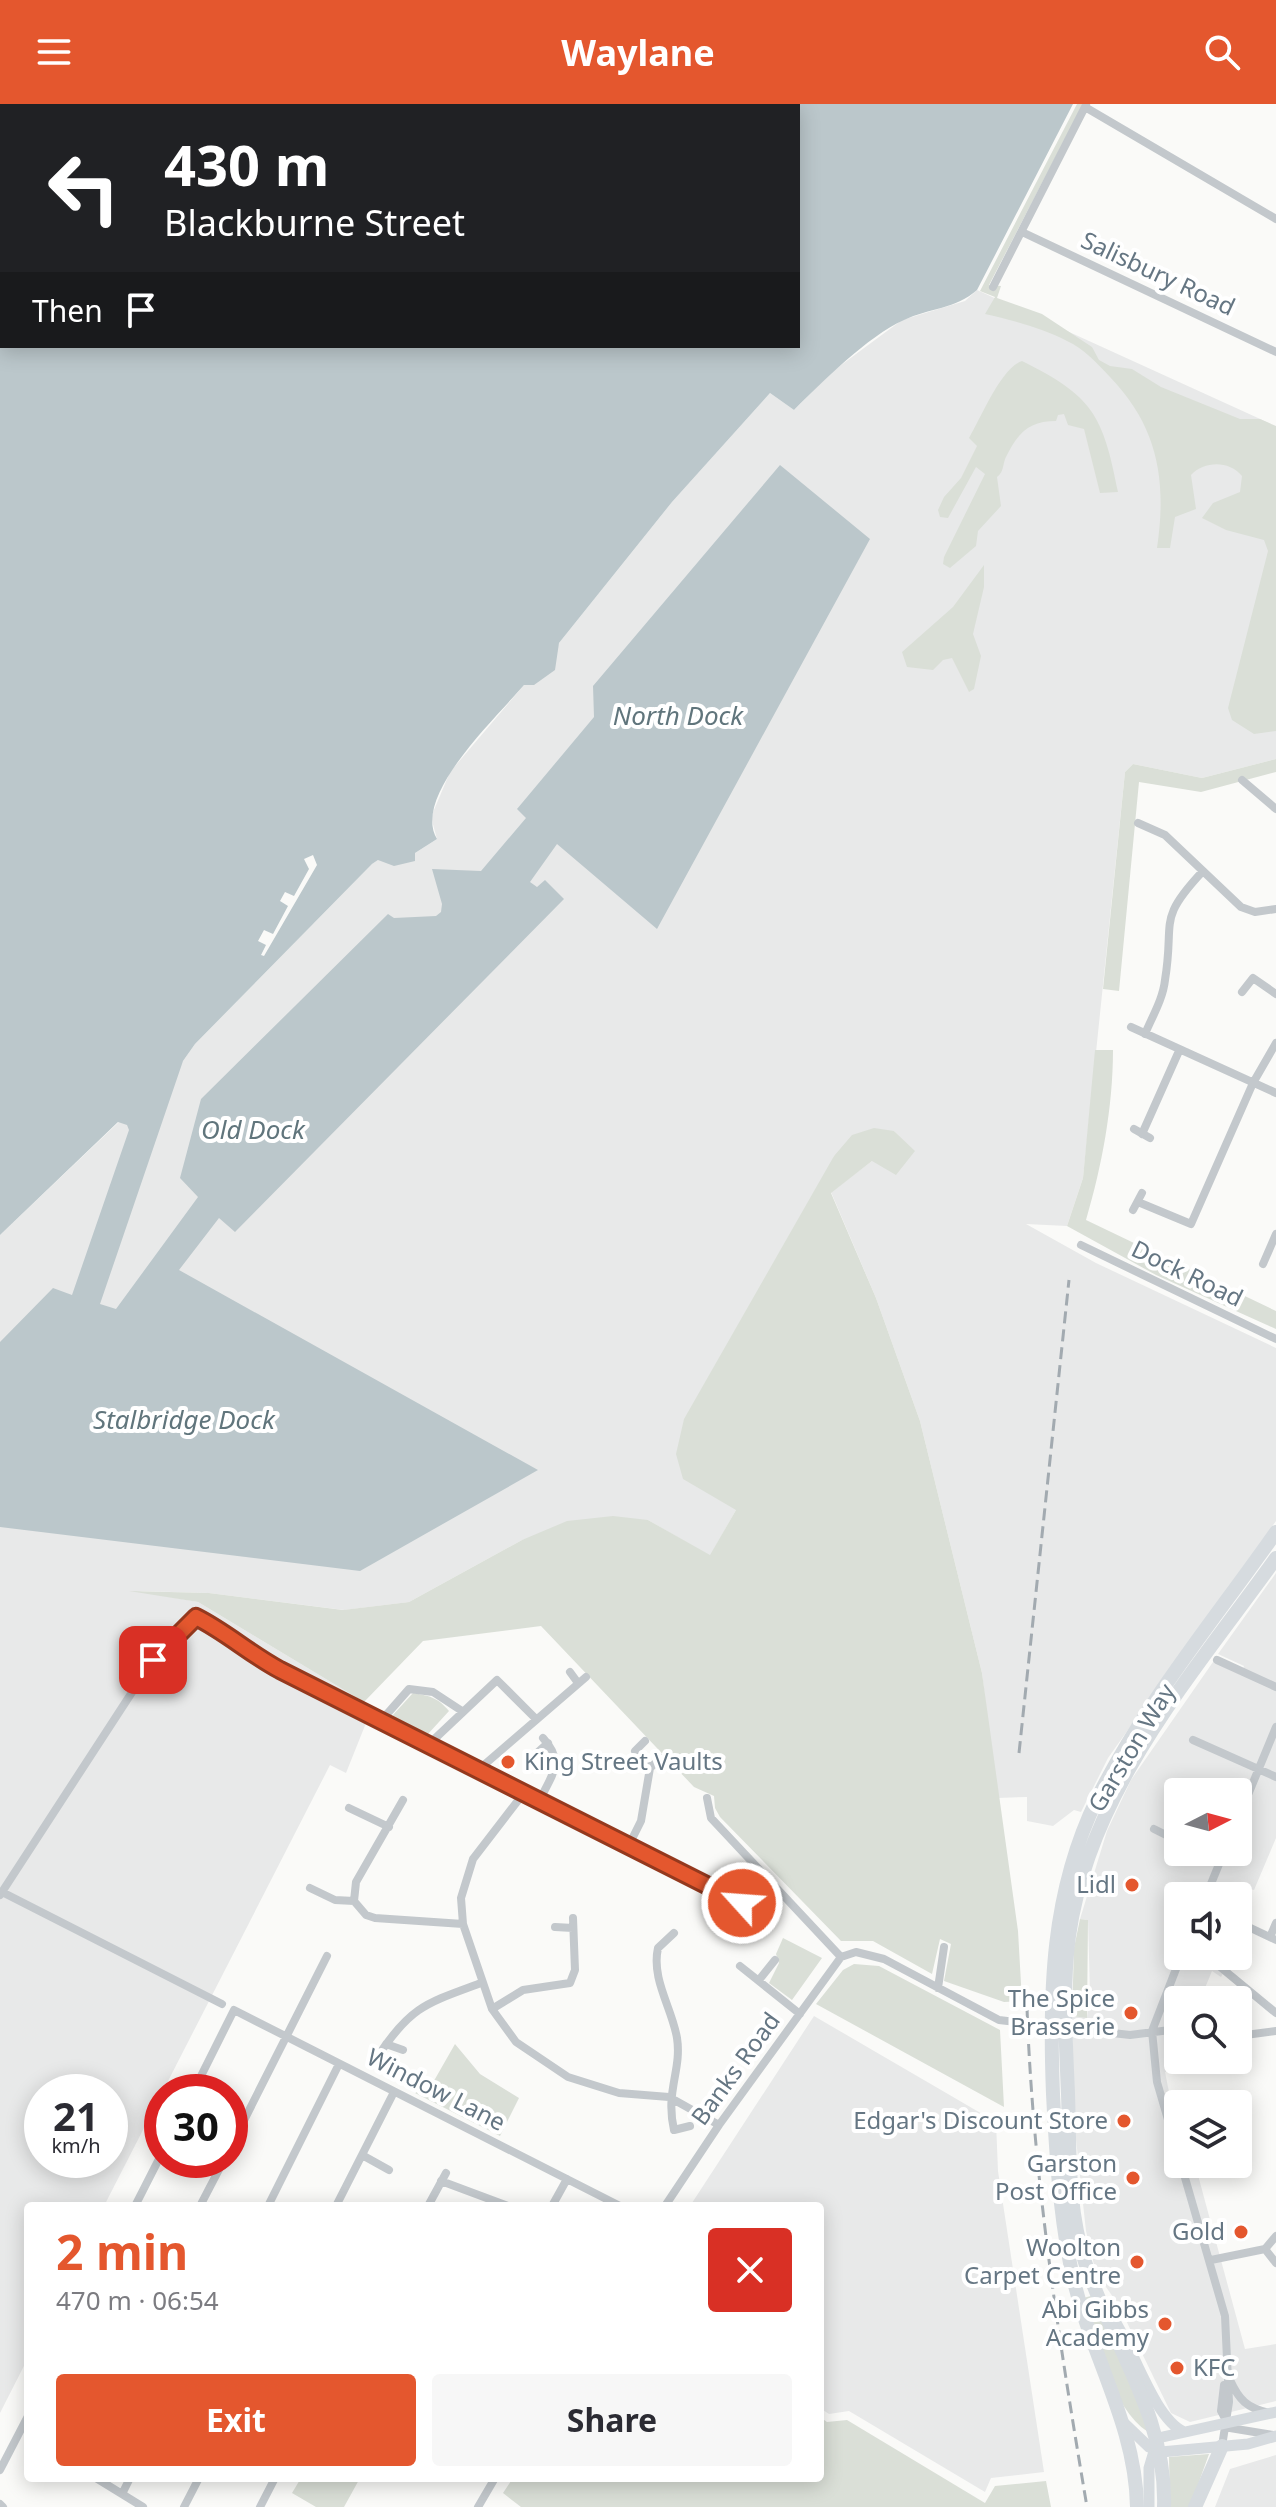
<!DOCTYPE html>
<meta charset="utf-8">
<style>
body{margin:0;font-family:"Noto Sans",sans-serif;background:#f7f7f7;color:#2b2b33;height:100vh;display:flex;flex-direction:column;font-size:30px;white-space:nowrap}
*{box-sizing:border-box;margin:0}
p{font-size:26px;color:#7c7c81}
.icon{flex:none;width:44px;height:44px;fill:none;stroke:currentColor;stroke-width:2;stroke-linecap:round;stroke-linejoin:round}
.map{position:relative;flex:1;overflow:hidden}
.side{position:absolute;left:24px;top:2098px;width:800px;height:280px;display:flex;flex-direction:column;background:#fff;border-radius:8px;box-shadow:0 4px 20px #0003}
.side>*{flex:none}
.top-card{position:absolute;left:0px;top:0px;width:800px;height:244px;box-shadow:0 4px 20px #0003;background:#202124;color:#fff;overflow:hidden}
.needle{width:52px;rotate:84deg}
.buttons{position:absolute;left:1164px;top:1674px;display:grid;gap:16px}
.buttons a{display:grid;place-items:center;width:88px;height:88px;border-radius:8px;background:#fff;box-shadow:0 4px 20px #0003;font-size:40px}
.speed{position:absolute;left:24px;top:1970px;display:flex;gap:16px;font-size:40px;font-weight:700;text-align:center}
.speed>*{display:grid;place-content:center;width:104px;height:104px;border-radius:50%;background:#fff;box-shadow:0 4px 20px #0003;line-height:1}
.speed small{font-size:20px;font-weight:400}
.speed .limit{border:12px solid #d22;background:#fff;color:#111}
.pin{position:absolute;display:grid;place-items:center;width:68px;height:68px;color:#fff;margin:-34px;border-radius:16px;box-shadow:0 4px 12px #0006}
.me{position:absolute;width:88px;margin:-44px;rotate:296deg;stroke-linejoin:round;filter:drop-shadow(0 0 6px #0008)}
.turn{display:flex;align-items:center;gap:28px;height:168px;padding:0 32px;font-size:36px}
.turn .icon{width:104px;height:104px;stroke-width:2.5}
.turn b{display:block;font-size:56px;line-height:68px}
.then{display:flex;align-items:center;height:76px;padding:0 32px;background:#0003;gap:16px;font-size:30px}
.round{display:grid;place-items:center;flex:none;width:84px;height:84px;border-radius:8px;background:#f7f7f7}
.summary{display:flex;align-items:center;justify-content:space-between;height:136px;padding:0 32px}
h1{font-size:48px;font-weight:700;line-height:60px;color:#e4572e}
.button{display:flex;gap:16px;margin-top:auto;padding:16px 32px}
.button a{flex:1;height:92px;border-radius:8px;background:#e4572e;color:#fff;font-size:32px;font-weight:700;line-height:92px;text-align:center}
.button a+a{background:#f7f7f7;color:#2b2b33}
header{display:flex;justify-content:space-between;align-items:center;height:104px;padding:0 32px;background:#e4572e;color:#fff;font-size:36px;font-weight:700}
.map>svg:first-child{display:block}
</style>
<header><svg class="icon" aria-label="menu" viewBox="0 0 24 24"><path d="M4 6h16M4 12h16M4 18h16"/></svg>Waylane<svg class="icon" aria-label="search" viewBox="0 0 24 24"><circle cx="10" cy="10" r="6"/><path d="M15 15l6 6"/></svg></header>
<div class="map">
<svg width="1276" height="2403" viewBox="0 0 1276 2403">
<rect width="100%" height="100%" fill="#fafaf8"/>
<!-- built -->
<path fill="#e8e9e9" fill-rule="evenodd" d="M977,186L1269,319L1276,368V655L1202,674L1133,660L1125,668L1083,1074L1067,1122L1026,1120L1096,1159L1276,1244V1417L1108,1654L1081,1708L1074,1706L1053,1722L1027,1717V1693L997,1694L982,1569L920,1317L876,1194L831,1088L872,1057L914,1048L894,1027L834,1052L736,1406L710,1452L648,1416L522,1436L409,1498L344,1506L209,1489L137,1487L198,1498L364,1598L366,1619L346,1669L330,1661L104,2102H28V2254L0,2309V1131L183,957L195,940L372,760L378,756L414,757L415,749L437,735L431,713L450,668L524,581L530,580L555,551L559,539L672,398L770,289L794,306L833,267L902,216L965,197ZM42,1988H110V2056H42Z
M1276,1469V1734L1254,1786L1247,1784L1238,1802V1792H1178V1852H1233L1221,1873L1212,1867L1200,1896H1178V1956H1192V1963L1165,1968L1173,2008L1178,2018V2060H1195L1245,2245L1276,2240V2297L1190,2318L1171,2309L1118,2200L1096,2169L1086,2127L1074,2017L1072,1912L1087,1913L1090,1889L1088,1816L1080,1815L1107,1727L1131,1676L1213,1558L1241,1571L1244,1562L1218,1550ZM1178,1688H1238V1748H1178Z
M814,1912L996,2018L998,2067L1044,2368L991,2374L985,2388L849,2307L829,2310L820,2304V2102H690Z
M1276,2351V2403H1215L1230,2365Z"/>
<!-- green -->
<path fill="#dadfd7" d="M1077,0H1083L989,181L1001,182L997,194L1042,210L1092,243L1099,256L1110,262L1132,265L1161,283L1240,315H1260L1276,322V627L1254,630L1232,616L1228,604L1268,447L1264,436L1226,426L1202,414L1213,399L1240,388L1242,372C1229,356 1204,357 1191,371L1196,405L1175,413L1170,444H1157C1167,376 1158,323 1110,273C1098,260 1083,244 1067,237C1043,224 1011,216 985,210L995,193L980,187Z
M1022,257C1093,292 1103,311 1118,388L1100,389L1084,325L1068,321L1064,310L1058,311L1056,317C1031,317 1019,327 1007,351C1002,359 1005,367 997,373L1001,402L978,427L976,442L950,464L943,460L944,453L985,370L976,363L948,414L940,413L938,406L944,393L961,374L977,342L969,334C981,314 1001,264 1022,257Z
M984,461V483L973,530L981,552L974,585L969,588L952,554L943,556L933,566L907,563L902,548L953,503Z
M1276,655V668L1201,688L1139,678L1119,887L1103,885L1125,668L1133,660L1202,674Z
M1095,946H1113C1113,1003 1102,1062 1086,1116L1276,1207V1225L1156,1171L1067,1122L1083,1074Z
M874,1024L894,1027L915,1047L896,1071L872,1057L831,1089L876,1194L920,1317L982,1569L1018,1827L1022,1897L1004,1898L944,1877L951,1840L940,1835L932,1870L873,1837H841L720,1713L715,1704L714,1692L694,1683L541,1522L423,1537L364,1598L198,1498L129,1487L209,1489L343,1506L409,1498L522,1436L567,1417L613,1412L648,1416L710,1451L736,1406L683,1375L676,1350L684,1315L834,1052L852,1031Z
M413,1589C432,1592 439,1595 449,1607L428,1630L392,1612Z
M1080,1815L1088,1816L1087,1914L1072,1912L1074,1844Z
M783,1834L822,1854L792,1896L769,1879L779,1859L776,1850Z
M854,1860L879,1862L1000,1926L1004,2003L816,1900L843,1866Z
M455,1940L480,1970L519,1994L500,2032L415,1989L431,1982Z
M1091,2192L1140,2297L1148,2328C1111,2304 1098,2235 1083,2194Z
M820,2313L827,2318L847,2316L985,2399L995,2382L1046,2377L1051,2403H521L503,2389L513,2374H820Z
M1209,2350L1190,2403H1170L1169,2353Z
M301,2374H360L344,2403H316L292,2389Z"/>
<!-- water -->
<path fill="#bbc7cb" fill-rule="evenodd" d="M0,0H1073L977,186C956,205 929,204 904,216C868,232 822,278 794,306L770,289L672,398L559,539L555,566L534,581H524C498,612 411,692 437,735L415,749V757L394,762L378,756L372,760L195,940L183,957L100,1200L116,1205L198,1093L180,1074L201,995L388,810L394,814L436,812L441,808L442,800L432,765L481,767L526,714L517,705L594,613L593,582L780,361L870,435L657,825L557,740L530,778L537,783L545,776L564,795L235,1128L219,1114L179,1166L538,1366L360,1467L0,1423V1238L53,1184L72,1191L129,1026L127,1021L118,1018L0,1131ZM2,2H798V242H2Z"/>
<!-- pier -->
<path fill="#fafaf8" d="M313,751L317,761L264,852L261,851L266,841L258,837L264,826L273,830L288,802L280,797L285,788L294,792L309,765L304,755Z"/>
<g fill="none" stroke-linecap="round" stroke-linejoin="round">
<!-- street -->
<path stroke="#c3c8cc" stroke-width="8" d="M1085,3L1276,115
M1022,128L1276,248
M993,183L1086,1
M1242,676L1276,705
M1138,719L1165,731L1241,803L1255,808L1276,805
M1242,888L1253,874L1276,890
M1131,923L1276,989
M1145,930C1152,913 1163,895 1165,876C1175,816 1156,817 1203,767
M1134,1025L1150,1034
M1142,1030L1179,947
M1138,1098L1191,1120L1253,979L1276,939
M1133,1106L1142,1089
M1081,1141L1276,1235
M1263,1160L1276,1130
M1217,1556L1276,1583
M570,1568L578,1579
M380,1618L409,1585L433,1588L462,1607
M1193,1636L1276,1673
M427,1642L497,1576L536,1615
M537,1649L548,1639
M650,1664L661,1654
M477,1667L586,1573
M1173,1683L1183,1688
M523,1690L473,1755L461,1794L463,1820L492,1905L516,1938L568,1973L619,1989L669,1993L719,2021
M707,1694L711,1714L841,1853
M403,1696L356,1778L354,1797L366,1811L375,1814L463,1820
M539,1698C551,1671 566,1659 543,1634
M349,1704L389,1723
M1238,1715L1276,1623
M1154,1725L1178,1737
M628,1743L641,1717L650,1664L635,1647L645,1637
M1201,1748L1220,1758
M310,1784L335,1796L354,1797
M2,1788L222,1900
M0,1791L153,1556L196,1513C226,1528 250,1550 280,1566L732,1796C750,1802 759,1792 773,1782
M1206,1792L1224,1748
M1238,1818L1276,1836
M555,1823L573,1824
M674,1829L658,1844C651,1875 672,1904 677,1934C682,1966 665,1987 674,2026L690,2022
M1270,1833L1276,1819
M1207,1852L1276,1909
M841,1853L856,1848L884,1855L999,1916L1130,1931L1178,1925
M740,1862L800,1910
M759,1876L775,1856
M938,1884L944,1843
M492,1905L523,1886L570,1879L575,1866L573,1814
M1238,1932L1276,1927
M386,1940L403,1946
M378,1952C411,1902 427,1899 481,1879
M193,1988L234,1906L620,2102
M230,2044L327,1852
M1178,2050L1157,1978L1152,1927L1181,1852
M362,2051L389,2066
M1181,2060L1225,2212L1229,2298L1222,2342
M441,2077L508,2102
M135,2102L162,2049
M200,2102L224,2056
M268,2102L339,1960
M336,2102L394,1988
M428,2102L446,2069
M552,2102L567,2075
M665,2102L719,2021L841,1853
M1265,2145L1276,2159
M1265,2145L1276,2132
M1211,2156L1265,2145
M1230,2276C1239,2296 1247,2304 1269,2309
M1224,2281L1221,2307L1230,2324L1273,2331
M0,2366L28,2312
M96,2374L143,2403
M122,2390L130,2374
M0,2400L3,2403
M184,2403L199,2374
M260,2403L275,2374
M478,2403L495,2374"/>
<!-- secondary -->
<path stroke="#d6dbdf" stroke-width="11" d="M1109,2208C1132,2238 1152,2313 1184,2328
M1124,2319L1149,2343L1161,2348L1248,2340L1276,2332
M1149,2403V2364L1158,2334L1276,2308"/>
<!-- highway -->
<path stroke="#d6dbdf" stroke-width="14" d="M1137,2403C1136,2317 1085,2242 1070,2159C1059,2103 1056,2047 1053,1990C1049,1888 1051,1789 1097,1695C1144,1600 1215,1515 1276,1428
M1164,2403C1167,2312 1112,2241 1085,2158C1067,2104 1070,2046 1068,1990C1066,1938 1062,1884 1069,1832C1089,1686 1193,1570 1276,1454
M1195,2403L1222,2342"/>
<!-- rail -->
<path stroke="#a2aab0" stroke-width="3" stroke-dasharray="12 6" stroke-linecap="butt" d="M1019,1649L1069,1176
M1027,1904C1033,2072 1059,2237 1087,2403"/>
</g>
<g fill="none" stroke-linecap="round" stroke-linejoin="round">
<defs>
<path id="route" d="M153,1556L196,1513C226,1528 250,1550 280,1566L742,1799"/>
</defs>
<!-- route casing -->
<use href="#route" stroke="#94391e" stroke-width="20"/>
<!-- route -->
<use href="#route" stroke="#e4572e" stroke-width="14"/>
</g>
<!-- markers -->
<g fill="#e4572e" stroke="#fff" stroke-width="3">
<circle cx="508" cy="1658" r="8"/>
<circle cx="1132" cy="1781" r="8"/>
<circle cx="1131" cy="1909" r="8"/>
<circle cx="1124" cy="2017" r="8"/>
<circle cx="1133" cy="2074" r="8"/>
<circle cx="1241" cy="2128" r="8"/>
<circle cx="1137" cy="2158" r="8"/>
<circle cx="1165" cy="2220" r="8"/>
<circle cx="1177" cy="2264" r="8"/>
</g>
<g text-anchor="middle" stroke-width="8" stroke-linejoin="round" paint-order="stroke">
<!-- street labels -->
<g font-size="24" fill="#657683" stroke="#fff">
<text transform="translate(1158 170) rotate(25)" y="8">Salisbury Road</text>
<text transform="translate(1187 1170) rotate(26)" y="8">Dock Road</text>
<text transform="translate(1132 1644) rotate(-59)" y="8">Garston Way</text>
<text transform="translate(736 1965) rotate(-54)" y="8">Banks Road</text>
<text transform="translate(436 1986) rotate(27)" y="8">Window Lane</text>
</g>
<!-- poi labels -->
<g font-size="24" fill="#657683" stroke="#fff" text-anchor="end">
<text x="524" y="1666" text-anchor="start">King Street Vaults</text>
<text x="1116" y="1789">Lidl</text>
<text x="1115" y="1903">The Spice<tspan x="1115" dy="28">Brasserie</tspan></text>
<text x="1108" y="2025">Edgar's Discount Store</text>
<text x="1117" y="2068">Garston<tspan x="1117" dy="28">Post Office</tspan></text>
<text x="1225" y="2136">Gold</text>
<text x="1121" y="2152">Woolton<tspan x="1121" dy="28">Carpet Centre</tspan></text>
<text x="1149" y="2214">Abi Gibbs<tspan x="1149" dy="28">Academy</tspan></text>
<text x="1193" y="2272" text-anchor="start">KFC</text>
</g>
<!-- water labels -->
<g font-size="26" font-style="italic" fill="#60757c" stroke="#fff">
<text x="678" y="621">North Dock</text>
<text x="253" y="1035">Old Dock</text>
<text x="184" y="1325">Stalbridge Dock</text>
</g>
</g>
</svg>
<div class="buttons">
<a><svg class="needle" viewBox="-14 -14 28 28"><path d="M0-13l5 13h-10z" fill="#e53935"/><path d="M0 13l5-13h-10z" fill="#7c7c81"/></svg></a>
<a><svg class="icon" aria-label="sound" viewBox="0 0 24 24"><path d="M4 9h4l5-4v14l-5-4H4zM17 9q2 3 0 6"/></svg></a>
<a><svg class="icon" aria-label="search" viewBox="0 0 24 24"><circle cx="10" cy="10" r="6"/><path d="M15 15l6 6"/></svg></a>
<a><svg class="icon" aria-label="layers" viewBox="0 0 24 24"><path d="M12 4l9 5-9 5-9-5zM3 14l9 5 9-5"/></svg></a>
</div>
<div class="speed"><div>21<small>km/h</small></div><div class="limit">30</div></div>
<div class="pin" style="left:153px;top:1556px;background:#d93025"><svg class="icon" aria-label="arrive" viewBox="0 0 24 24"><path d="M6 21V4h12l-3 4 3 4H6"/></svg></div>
<svg class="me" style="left:742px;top:1799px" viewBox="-20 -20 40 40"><circle r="17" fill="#e4572e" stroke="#fff" stroke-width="3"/><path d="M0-11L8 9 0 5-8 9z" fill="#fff"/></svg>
<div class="top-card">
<div class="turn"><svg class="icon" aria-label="left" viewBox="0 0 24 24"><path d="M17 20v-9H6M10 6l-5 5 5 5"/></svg><div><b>430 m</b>Blackburne Street</div></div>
<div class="then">Then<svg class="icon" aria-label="arrive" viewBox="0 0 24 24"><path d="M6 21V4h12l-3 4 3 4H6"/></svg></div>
</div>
<section class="side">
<div class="summary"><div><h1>2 min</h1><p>470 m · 06:54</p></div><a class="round" style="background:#d93025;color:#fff"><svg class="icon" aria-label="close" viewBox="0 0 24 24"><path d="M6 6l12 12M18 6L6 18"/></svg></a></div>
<div class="button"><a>Exit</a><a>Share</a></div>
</section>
</div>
